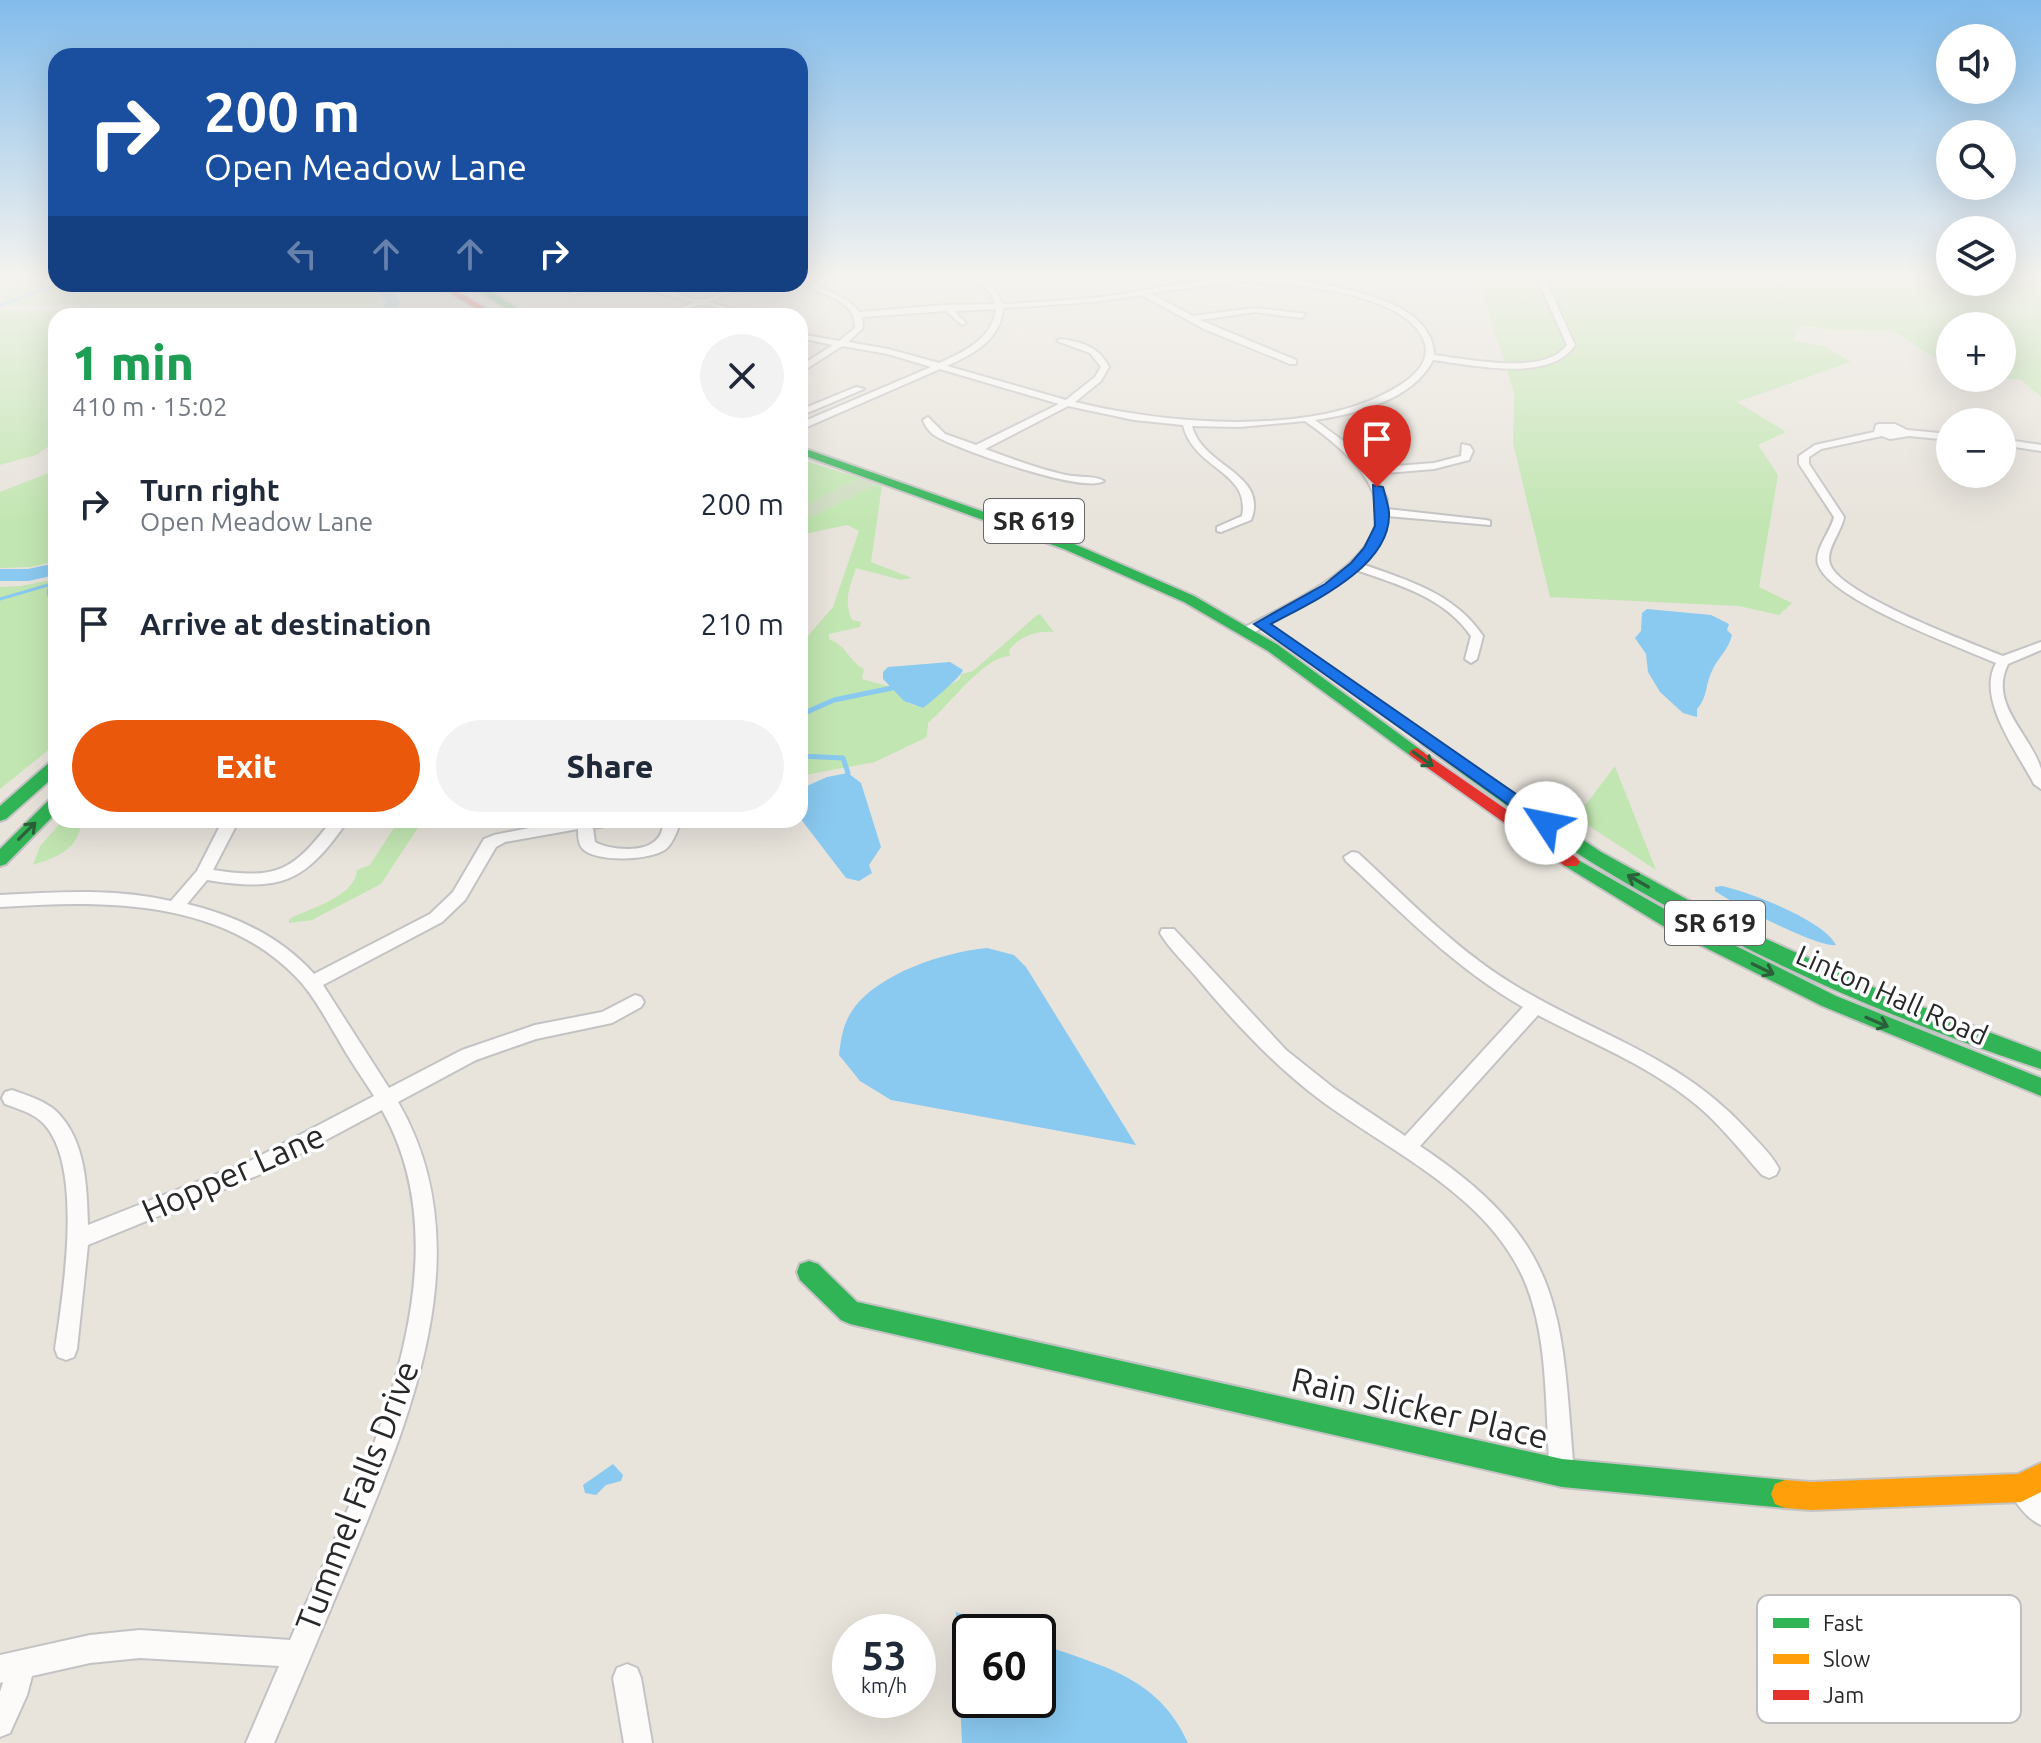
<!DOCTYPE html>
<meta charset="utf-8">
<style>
body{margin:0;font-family:Ubuntu,sans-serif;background:#f2f2f3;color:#1f2937;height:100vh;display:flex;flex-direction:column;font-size:30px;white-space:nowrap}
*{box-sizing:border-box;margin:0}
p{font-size:26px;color:#747a83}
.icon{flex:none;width:44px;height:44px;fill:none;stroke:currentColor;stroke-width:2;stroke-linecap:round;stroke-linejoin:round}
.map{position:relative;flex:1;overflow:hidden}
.sheet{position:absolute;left:48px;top:308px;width:760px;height:520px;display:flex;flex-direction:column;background:#fff;border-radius:24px;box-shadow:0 8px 32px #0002}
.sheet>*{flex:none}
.hud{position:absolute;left:48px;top:48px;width:760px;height:244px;border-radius:24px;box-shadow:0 8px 32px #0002;background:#1a4fa0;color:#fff;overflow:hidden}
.fabs{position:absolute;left:1936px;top:24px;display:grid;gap:16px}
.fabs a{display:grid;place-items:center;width:80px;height:80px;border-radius:50%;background:#fff;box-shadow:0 8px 32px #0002;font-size:40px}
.speed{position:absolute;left:832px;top:1614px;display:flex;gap:16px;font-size:40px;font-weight:700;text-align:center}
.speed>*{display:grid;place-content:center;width:104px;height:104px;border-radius:50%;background:#fff;box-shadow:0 8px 32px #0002;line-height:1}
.speed small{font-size:20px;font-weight:400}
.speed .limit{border:4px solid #111;border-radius:12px;background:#fff;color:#111}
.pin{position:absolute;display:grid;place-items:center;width:68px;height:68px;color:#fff;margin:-82px -34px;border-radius:50% 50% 50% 0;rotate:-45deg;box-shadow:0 0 8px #0007}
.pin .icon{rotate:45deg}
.me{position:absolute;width:88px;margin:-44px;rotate:304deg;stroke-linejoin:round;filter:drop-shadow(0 0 6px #0008)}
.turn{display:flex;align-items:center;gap:28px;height:168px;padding:0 24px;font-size:36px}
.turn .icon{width:104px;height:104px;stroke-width:2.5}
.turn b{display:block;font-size:56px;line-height:68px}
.lanes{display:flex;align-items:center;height:76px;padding:0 24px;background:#0003;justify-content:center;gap:40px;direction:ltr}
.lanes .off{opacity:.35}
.round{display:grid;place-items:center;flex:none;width:84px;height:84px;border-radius:42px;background:#f2f2f3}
.headline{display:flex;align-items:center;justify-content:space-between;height:136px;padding:0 24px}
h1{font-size:48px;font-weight:800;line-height:60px;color:#1e9e55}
.primary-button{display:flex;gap:16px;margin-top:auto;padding:16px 24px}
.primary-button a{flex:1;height:92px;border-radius:48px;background:#ea580c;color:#fff;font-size:32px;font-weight:800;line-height:92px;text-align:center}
.primary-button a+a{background:#f2f2f3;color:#1f2937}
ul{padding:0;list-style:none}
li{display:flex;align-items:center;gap:24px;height:120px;padding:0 24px}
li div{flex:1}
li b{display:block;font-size:30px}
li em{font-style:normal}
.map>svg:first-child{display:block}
</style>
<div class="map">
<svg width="2041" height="1743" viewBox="0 0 2041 1743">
<rect width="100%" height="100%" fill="#e8e4dc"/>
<!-- green -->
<path fill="#c2e6b2" d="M0,277L56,278V282L44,286L373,284L379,296L370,316H133L140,311L85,305H3Z
M1478,277H1950V282H2002V277H2041V397L2021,380L2002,378V326H1950V368L1893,331L1834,330L1802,325L1792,340L1823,346L1851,362L1737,402L1786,432L1758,445L1778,475L1759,587L1792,603L1779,615L1739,606L1550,597L1513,443L1514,393Z
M86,310L133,316H56V441L36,455L0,465V311Z
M800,459L860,478L800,508Z
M56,470V561L31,567L0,568V492Z
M876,484L882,486L871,562L912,578L901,580L856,568C850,587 843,601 852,620L861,622L860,627L829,634V639C847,646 849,661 864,669L862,679L891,687L910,704L923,708L935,694L960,679L961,674L973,671L1037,615L1040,614L1054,632C1038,630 1018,636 1009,651L1010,656C984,656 948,707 928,723L927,737L875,762L800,776V645L833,607L859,531L847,525L800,535V522Z
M56,579V695L52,697L56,700V744L0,789V587L21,586Z
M1615,766L1616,769L1656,870L1545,797L1580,807L1587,803Z
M63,820H85C80,827 80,830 77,837C69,854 48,860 33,865L40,846Z
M399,820H423L381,884L312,920L289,923V919C310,908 355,897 357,870L370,865Z"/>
<!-- cemetery -->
<path fill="#d0ddc3" d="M860,478L876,484L800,522V508Z"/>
<!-- water -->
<path fill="#8ac9f0" d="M1647,609L1711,615L1729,624L1727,630L1732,635C1728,651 1718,657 1712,671C1705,685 1708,697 1697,709V717L1683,713L1660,692L1648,672L1646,654L1635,638L1641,631L1642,613Z
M950,662L963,670C961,677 932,701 923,708L904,701L883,679V672L888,667Z
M848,773L861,783L881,847L869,865L872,873L859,881L846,878L800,818V789L827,777Z
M1722,886C1749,892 1824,920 1836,945C1818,948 1732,903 1715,891V887Z
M987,948L1014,955L1026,967L1136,1145L891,1100L860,1081L839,1055C841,1038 843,1023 854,1008C880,973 944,952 987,948Z
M613,1464L623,1475L621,1481L606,1485L596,1495L585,1493L583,1485Z
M956,1612L1010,1632H970V1700H1038V1643C1101,1666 1158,1676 1188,1743H962Z"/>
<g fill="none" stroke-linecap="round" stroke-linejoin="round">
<!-- stream-far1 -->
<path stroke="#8ac9f0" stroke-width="3" d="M0,305L59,284
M53,570L48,593L56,616
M0,599L48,585"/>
<!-- stream -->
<path stroke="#8ac9f0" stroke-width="5" d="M800,715L834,700L892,688
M800,756L843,758L848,773"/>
<!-- river -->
<path fill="#8ac9f0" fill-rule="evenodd" d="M375,284H389L400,303L392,316H378L386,303Z
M56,563V575L28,581H0V569H28Z"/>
<defs>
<path id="street" d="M828,277H838L820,287L847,300L860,312L946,305L995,304L990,292L971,277C987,277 997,289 1002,304C1041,302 1080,300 1118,295C1158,288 1198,279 1239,278C1286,277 1434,288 1434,355C1467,359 1546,376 1567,345L1536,277H1544L1575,345C1551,383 1472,365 1433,360C1413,400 1355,414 1315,420L1350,446L1371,468L1434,463L1461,456L1462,444L1470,446L1473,451L1469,460L1434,469L1374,474L1387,499V509L1486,520L1490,521V525L1387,516C1387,535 1375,551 1362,564C1409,581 1454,593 1483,636L1477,659L1471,663L1465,659L1471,636C1444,597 1399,585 1356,570L1329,591L1251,634H1243V628C1350,574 1449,521 1305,421L1240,427L1192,426C1203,468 1269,473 1251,520L1221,532L1217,531V527L1242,516C1251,471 1194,470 1183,425L1134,420L1068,406L985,449C1012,459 1039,469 1066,475C1078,478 1095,475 1104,481C1083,494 964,451 939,438C931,434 926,428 923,420L928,417L945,434L976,445L1059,404L940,369L800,430V423L931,367L888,354L842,346L800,373V366L833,345L800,338V334L839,341L855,328C856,301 828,298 810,287ZM1236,282C1281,282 1411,291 1425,344C1430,363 1412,378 1397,387C1315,438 1165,424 1075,402L1101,381L1109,367C1099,347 1082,342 1061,339L1057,341L1090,353L1101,367L1095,377L1066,400L947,366C973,354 1001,340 1003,308L1093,302L1142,295L1204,329L1290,364H1296V360L1200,320L1255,312L1302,318L1305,314L1255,308L1193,316L1150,293ZM996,309C992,339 964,352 939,363L888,349L848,342L863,328L862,317L946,311L962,325L966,323L954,311Z
M605,284H619L574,295L570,293Z
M645,284C664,284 683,301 702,299C719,298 733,284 752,284L709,302L757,316C739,316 723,307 705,305C691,304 676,316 661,316L694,302L659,293Z
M856,387L864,389L800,416V410Z
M1879,424H1895L1907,430L1950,434V440L1909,436L1890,439L1882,436L1821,449L1809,457V464L1844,517C1842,531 1825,550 1830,564C1839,594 1971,643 2003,656L2041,642V650L2008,664C1988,704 2030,733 2041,769C2041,775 2041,783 2041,789L2034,784C2017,751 1976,699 1996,663C1960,647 1829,600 1818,564C1814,550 1831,531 1834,517L1799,464V456L1815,445L1874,432L1876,425Z
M2002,439L2041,445V451L2002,445Z
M223,820H239L213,870C278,880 293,871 332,820H348C305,883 281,892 207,880L187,904C234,915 281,937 314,974L430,914L453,892L484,839L494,835L565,821L619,820L616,824L593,828L595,842C609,850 646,854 658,838C661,835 662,830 663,826L660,820H676L679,826C676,834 673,842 667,848C653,861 594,863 582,848C578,843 578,835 578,829L505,842L496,847L465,900L442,922L323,985L389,1088L462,1050L535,1025L602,1012L635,995L641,997L644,1002L641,1007L612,1023L536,1039L476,1060L398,1102C482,1246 412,1413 354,1553C327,1617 301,1680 274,1743H246L279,1666L140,1658L90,1663L32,1676L27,1695L10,1733L0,1737V1692L3,1682L0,1683V1655L90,1635L140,1630L290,1640C356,1487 474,1272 382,1110L266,1172L88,1245L77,1349L74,1357L66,1360L58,1357L55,1349C63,1294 84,1167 44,1124C34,1113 18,1109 5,1104L2,1098L5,1092L12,1090C26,1095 46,1101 57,1112C86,1141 87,1188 88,1225L252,1160L374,1096C362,1077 349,1059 338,1039C326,1019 314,996 298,979C221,898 103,900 0,907V895C57,892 115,888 171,901L197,871Z
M1352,852L1358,853C1407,898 1454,948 1511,983C1595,1035 1679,1055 1748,1131C1759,1143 1772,1155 1779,1169L1776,1175L1769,1178L1762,1175C1739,1149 1717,1120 1689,1099C1643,1063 1589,1042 1538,1015L1420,1146C1566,1244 1561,1312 1574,1473L1571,1482L1562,1485L1553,1482L1550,1473C1545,1413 1549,1344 1527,1287C1492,1196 1391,1153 1319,1099C1273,1064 1235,1023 1198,979C1186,964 1170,950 1160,933L1162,929H1174L1286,1050L1335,1089L1405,1136L1523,1007C1456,969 1402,913 1346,861L1344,857Z
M2021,1476L2030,1479L2041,1492V1525C2027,1519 2014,1502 2009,1488L2012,1479Z
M627,1664L637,1668L641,1678L652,1743H624L613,1678L617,1668Z"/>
<path id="fast" d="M480,288H486L528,316H518L480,292Z
M800,447L1072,543L1194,596L1278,645L1425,753L1423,756H1411L1268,651L1184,602L1064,549L800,454Z
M1428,736L1601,852L1728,922L1886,993L2041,1052V1069C1885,1018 1731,948 1591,862C1533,826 1478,785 1422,744L1420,741Z
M56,761V775L6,819L0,821V806L50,762Z
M56,798V813L6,864L0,866V849L50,799Z
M1571,856L1682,919L1836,996L2041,1078V1096L1822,1006L1668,929L1565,866L1562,862Z
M809,1261L818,1264L857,1302L1562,1459L1785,1480L1795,1484L1799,1494L1795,1504L1785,1508L1562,1487L850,1324L841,1320L800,1280L797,1272L800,1264Z"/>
<path id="slow" d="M2041,1463V1492L2021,1502L1811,1510L1785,1508L1775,1504L1771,1494L1775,1484L1785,1480L1811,1482L2018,1474Z"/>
<path id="jam" d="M435,284H445L499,316H489Z
M1417,748L1577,858L1580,862L1577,866H1565L1411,756L1409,753L1411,750Z"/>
</defs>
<!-- street casing -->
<use href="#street" stroke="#c4c3c3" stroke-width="4"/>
<!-- fast casing -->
<use href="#fast" stroke="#c4c3c3" stroke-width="4"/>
<!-- slow casing -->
<use href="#slow" stroke="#c4c3c3" stroke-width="4"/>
<!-- jam casing -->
<use href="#jam" stroke="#c4c3c3" stroke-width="4"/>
<!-- street -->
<use href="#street" fill="#fcfbfa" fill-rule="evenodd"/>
<!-- fast -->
<use href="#fast" fill="#30b455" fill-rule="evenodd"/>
<!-- slow -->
<use href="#slow" fill="#ff9f0a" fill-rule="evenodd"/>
<!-- jam -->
<use href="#jam" fill="#e5322d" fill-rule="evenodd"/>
</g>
<!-- one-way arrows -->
<defs><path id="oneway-shaft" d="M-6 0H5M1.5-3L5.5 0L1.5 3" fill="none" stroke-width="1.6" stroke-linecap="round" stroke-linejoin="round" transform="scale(2)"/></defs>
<g stroke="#2b603a">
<use href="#oneway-shaft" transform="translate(1423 759) rotate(36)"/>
<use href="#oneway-shaft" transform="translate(27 831) rotate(-45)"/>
<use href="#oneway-shaft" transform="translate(1638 881) rotate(-150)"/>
<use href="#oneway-shaft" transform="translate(1763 969) rotate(26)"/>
<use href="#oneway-shaft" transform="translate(1877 1022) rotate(23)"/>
</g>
<!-- sky -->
<linearGradient id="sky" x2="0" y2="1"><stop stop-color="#82bceb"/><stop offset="0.53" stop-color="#f5f3ef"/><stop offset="1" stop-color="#f5f3ef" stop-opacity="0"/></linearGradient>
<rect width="2041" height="521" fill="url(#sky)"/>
<!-- route -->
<path fill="#1a73e8" stroke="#114b97" stroke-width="2" d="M1373,485L1383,487C1385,495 1388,504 1389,512C1392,567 1310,603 1271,624L1552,819L1554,823L1552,827H1540L1254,624L1325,584L1351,563L1364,548L1375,526Z"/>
<g text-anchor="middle" stroke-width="7" stroke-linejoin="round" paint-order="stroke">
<!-- shield labels -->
<g fill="#fff" stroke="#686868" stroke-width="2">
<rect x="984" y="499" width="100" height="44" rx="6"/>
<rect x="1665" y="901" width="100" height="44" rx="6"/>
</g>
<g font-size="26" font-weight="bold" fill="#282828">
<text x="1034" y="530">SR 619</text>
<text x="1715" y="932">SR 619</text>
</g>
<!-- street labels -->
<g font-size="28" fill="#282828" stroke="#fff">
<text transform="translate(1892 995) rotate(24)" y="10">Linton Hall Road</text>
</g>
<!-- near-street labels -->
<g font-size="34" fill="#282828" stroke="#fff">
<text transform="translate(233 1173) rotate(-24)" y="12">Hopper Lane</text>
<text transform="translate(1420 1408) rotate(13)" y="12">Rain Slicker Place</text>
<text transform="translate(357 1496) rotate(-69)" y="12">Tummel Falls Drive</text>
</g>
</g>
<!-- legend -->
<rect x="1757" y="1595" width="264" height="128" rx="12" fill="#fff" stroke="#bebebe" stroke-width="2"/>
<rect x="1773" y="1618" width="36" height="10" fill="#30b455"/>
<rect x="1773" y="1654" width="36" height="10" fill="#ff9f0a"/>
<rect x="1773" y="1690" width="36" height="10" fill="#e5322d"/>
<g font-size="22" fill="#282828">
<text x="1823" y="1631">Fast</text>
<text x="1823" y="1667">Slow</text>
<text x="1823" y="1703">Jam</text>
</g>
</svg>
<div class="fabs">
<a><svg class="icon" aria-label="sound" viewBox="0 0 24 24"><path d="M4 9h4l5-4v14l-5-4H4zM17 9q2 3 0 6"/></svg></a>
<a><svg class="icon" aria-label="search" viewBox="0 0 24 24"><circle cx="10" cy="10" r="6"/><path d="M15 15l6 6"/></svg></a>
<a><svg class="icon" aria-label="layers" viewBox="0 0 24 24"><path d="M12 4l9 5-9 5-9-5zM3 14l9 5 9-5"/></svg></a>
<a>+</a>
<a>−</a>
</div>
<div class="speed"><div>53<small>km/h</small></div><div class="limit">60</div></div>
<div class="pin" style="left:1377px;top:487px;background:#d93025"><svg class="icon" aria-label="arrive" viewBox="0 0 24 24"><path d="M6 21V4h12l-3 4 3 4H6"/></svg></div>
<svg class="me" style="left:1546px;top:823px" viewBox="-20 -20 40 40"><circle r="19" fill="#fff"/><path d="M0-13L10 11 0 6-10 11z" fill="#1a73e8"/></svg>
<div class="hud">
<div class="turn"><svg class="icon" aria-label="right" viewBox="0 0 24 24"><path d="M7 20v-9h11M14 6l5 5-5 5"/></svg><div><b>200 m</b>Open Meadow Lane</div></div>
<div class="lanes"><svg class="icon off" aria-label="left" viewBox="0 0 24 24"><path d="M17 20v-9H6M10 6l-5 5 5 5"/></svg><svg class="icon off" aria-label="ahead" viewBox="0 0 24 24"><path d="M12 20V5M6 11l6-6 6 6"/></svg><svg class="icon off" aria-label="ahead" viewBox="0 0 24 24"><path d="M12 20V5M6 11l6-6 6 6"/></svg><svg class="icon" aria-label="right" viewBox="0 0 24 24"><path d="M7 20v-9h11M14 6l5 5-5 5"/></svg></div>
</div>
<section class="sheet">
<div class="headline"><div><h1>1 min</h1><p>410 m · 15:02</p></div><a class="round"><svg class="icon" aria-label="close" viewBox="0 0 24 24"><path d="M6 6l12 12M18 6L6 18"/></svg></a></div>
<ul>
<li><svg class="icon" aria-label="right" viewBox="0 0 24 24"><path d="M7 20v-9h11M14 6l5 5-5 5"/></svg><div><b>Turn right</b><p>Open Meadow Lane</p></div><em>200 m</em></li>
<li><svg class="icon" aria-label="arrive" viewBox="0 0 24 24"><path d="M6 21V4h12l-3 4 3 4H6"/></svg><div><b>Arrive at destination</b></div><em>210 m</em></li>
</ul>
<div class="primary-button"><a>Exit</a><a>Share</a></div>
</section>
</div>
